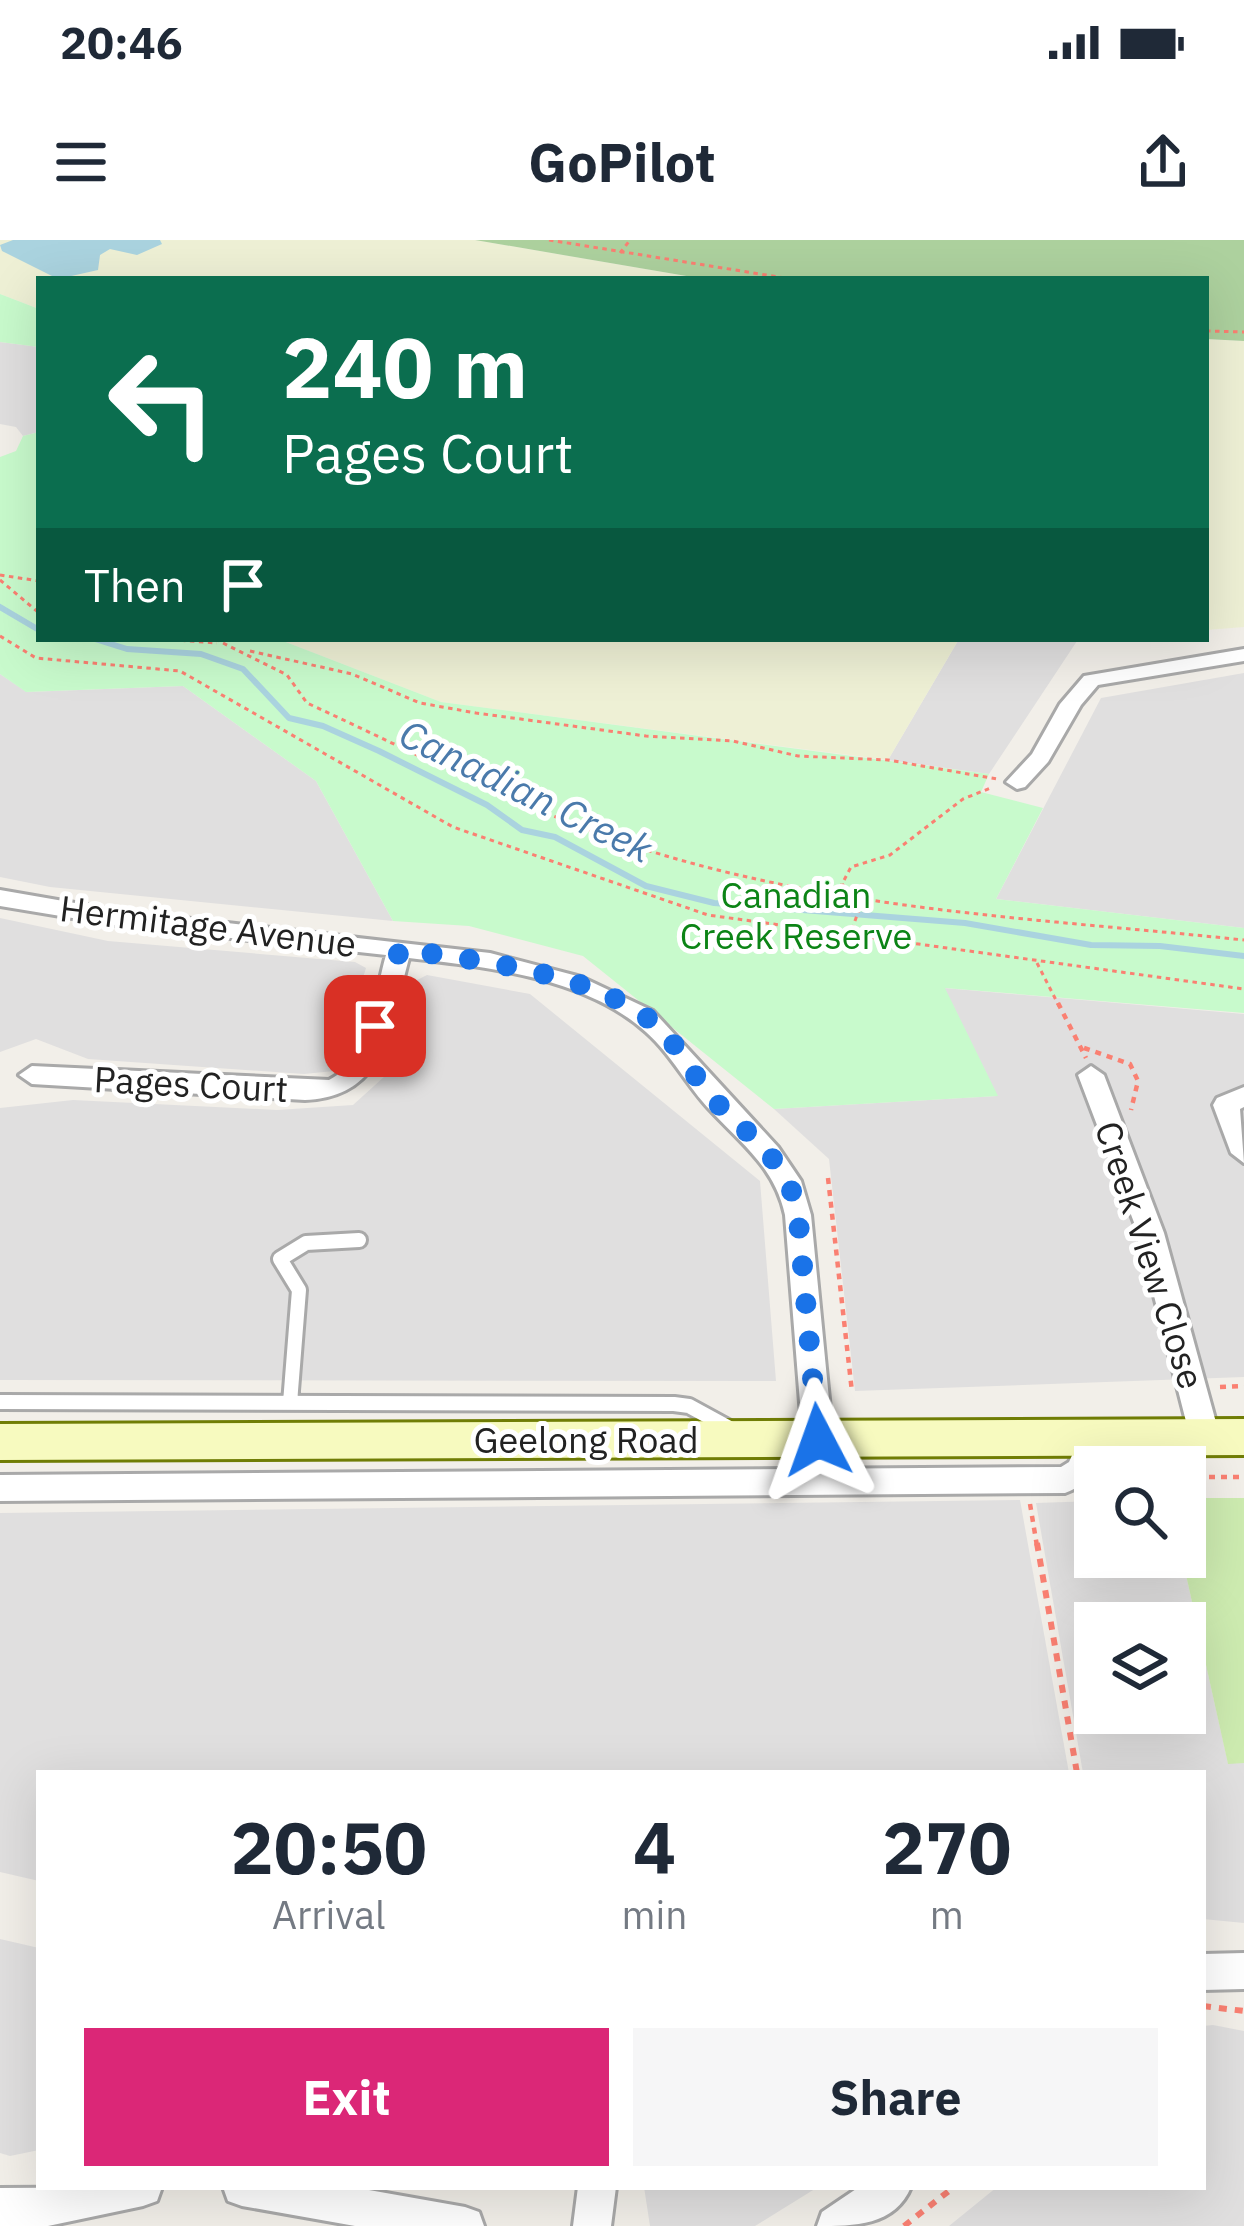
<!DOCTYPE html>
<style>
body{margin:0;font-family:"IBM Plex Sans",sans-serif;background:#f6f6f7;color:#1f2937;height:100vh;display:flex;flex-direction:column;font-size:45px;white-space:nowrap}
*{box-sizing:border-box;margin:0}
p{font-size:39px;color:#747a83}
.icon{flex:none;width:66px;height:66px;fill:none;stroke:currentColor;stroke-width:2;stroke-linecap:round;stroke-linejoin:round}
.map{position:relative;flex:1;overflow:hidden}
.side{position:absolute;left:36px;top:1530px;width:1170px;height:420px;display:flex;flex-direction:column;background:#fff;border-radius:0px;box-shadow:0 12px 48px #0002}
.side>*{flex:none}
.guide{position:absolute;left:36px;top:36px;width:1173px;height:366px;border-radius:0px;box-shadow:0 12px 48px #0002;background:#0b6e4f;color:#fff;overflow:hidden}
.fabs{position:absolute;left:1074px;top:1206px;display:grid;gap:24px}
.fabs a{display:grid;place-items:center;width:132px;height:132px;border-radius:0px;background:#fff;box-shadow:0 12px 48px #0002;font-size:60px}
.pin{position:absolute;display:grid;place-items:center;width:102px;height:102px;color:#fff;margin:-51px;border-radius:24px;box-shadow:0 6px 18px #0006}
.me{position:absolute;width:132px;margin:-66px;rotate:356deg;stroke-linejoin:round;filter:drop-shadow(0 0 9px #0008)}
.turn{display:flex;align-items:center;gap:42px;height:252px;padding:0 48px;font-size:54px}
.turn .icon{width:156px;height:156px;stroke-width:2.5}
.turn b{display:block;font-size:84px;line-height:102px}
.then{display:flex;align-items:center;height:114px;padding:0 48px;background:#0003;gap:24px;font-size:45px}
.eta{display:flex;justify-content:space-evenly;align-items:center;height:204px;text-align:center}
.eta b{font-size:72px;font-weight:700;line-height:84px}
.button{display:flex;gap:24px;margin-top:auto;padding:24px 48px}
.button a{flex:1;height:138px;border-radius:0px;background:#db2777;color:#fff;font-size:48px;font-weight:700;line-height:138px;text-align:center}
.button a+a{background:#f6f6f7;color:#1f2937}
.status{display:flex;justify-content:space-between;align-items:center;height:84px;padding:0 60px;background:#fff;direction:ltr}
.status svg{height:33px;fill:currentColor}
header{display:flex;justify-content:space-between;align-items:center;height:156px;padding:0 48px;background:#fff;font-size:54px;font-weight:700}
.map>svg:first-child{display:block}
</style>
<div class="status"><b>20:46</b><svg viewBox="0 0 49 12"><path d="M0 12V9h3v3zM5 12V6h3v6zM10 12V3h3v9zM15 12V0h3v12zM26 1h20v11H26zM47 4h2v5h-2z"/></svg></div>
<header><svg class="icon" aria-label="menu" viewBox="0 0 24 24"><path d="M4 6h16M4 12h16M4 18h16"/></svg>GoPilot<svg class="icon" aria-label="share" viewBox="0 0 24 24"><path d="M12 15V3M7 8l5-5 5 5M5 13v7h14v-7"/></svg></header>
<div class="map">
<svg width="1244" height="1986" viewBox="0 0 1244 1986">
<rect width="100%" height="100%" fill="#f2efe9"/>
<!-- residential -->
<path fill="#e0dfdf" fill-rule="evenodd" d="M0,102L39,107V192L23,196L16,187L0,184Z
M959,399L1077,401L989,534L888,520Z
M1244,433V688L996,659L1101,458Z
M0,434L27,452L183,446L316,541L393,681L50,647L0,637Z
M0,678L108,701L355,722L366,728L334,831L304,834L88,819L36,799L0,812Z
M427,735L530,754L760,941L776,1141L0,1140V868L73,860L277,870L353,865L385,836L417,740Z
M944,748L1244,774V1137L855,1151L829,919L774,869L997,856Z
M1020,1260L1069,1533H39V1641L0,1632V1273Z
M1095,1261V1317H1182L1228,1523H1244V1683L1203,1679V1533H1083L1036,1263ZM1095,1383H1185V1473H1095Z
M0,1699L39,1708V1910L10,1916L0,1913Z
M1213,1785L1244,1791V1986H949L997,1947H1203V1786Z
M644,1947H818L755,1986H650Z"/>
<!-- farmland -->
<path fill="#eef0d5" d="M0,0H475L704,39H39V69L0,54Z
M1206,99L1244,101V387L1206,390Z
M278,399H959L888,520L441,462Z"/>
<!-- grass -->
<path fill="#cdebb0" d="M1185,1258H1244V1523L1228,1524L1182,1317Z"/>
<!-- forest -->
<path fill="#add19e" d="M475,0H1244V101L1206,99V39H704Z"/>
<!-- park -->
<path fill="#c8facc" d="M0,54L39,69V107L0,102Z
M39,192V399H278L441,462L989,534L981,552L1043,568L996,659L1244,688V773L945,748L998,856L774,869L583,716L469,686L393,681L316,541L183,446L26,452L0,434V217L16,211L23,196Z"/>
<!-- water -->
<path fill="#aad3df" d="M13,0H160L162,4L137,15L110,9L100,15L98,30L58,39L2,11L0,5Z"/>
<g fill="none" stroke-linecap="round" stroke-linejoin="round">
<!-- stream -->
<path stroke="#aad3df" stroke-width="6" d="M0,367L39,390
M95,399L127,409L201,414L243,429L289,478L323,486L379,511L487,565L522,590L555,597L646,646L714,663L965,683L1091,705L1160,706L1244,716"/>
<defs>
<path id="service" d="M0,1162L674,1164L689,1166L733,1190
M290,1163L299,1050L280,1019L306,1003L359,1000"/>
<path id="minor" d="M1244,409V421L1098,445L1081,465L1048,522L1025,547L1017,549L1006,542L1032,514L1060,464L1084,436Z
M0,650L121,671L490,713L581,737L653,771L778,907L801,941L811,975L833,1200L828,1209L818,1212L808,1209L803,1200L785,975C775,928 742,904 711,871C687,846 672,815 646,792C585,737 487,727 409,718C391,783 388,857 305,860L32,844L19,835L32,826L329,840C369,820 375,753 386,715L121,686L0,666Z
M1091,826L1104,835L1164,993L1220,1197L1215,1206L1205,1209L1195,1206L1190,1197L1138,993L1078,835Z
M1244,847V867L1240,869L1244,923L1231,913L1213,865L1217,858Z
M1094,1186L1104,1189L1109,1198C1098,1224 1093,1243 1065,1253L0,1261V1235L1061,1227L1069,1222L1084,1189Z
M1244,1713V1749L1203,1750V1714Z
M162,1947L157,1961L143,1966L48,1986H0V1948Z
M223,1947H352L465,1967L479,1972L484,1986H355L242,1966L228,1961Z
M578,1947H616L611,1986H573Z
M859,1947H911C895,1986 854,1986 817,1986L822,1972Z"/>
<path id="secondary" d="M1244,1179V1215L0,1220V1184Z"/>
</defs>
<!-- service casing -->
<use href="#service" stroke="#a9a9a9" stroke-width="20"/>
<!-- minor casing -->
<use href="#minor" stroke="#a9a9a9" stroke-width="6"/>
<!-- secondary casing -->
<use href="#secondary" stroke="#707d05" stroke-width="6"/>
<!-- path-far2 -->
<path stroke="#fa8072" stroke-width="3" stroke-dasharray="4.5 4.5" stroke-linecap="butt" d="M549,0L791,39
M620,13L630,0
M1206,91L1244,92
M0,335L39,341
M0,340L39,373
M0,396L36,418L180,431L453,587L708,675L1244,749
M163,399L217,403
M215,399L287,435L307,463C420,515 531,574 650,611C842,671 1045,679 1244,700
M250,411L352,434L420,463L476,473L646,496L733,501L798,516L888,520L997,539
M851,654L842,644L851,627L890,615L963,559L993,547
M849,698L863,658
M1037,723L1059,766"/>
<!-- path-far1 -->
<path stroke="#fa8072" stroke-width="4.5" stroke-dasharray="6 6" stroke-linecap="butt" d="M1058,763L1086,818
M1084,808L1130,824L1138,841L1131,870
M828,938L852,1152
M1220,1147L1244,1146
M1185,1237H1244
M1030,1264L1037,1306"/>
<!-- path -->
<path stroke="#fa8072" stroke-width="6" stroke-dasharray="8 8" stroke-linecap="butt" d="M1037,1303L1077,1533
M1203,1766L1244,1771
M904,1986L954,1947"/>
<!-- service -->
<use href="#service" stroke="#fff" stroke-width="14"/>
<!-- minor -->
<use href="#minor" fill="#fff" fill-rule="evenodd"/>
<!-- secondary -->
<use href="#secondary" fill="#f7fabf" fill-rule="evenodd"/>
</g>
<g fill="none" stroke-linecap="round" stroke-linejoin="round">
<!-- route -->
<path stroke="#1a73e8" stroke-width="21" stroke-dasharray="0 37.8" d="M375,786L400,709C477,721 595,732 656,785C681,807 695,841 719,865C753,899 790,924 798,975L818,1200"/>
</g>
<g text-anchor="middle" stroke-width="10" stroke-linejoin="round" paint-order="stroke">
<!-- park labels -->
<g font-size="36" fill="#0c8416" stroke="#fff">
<text x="796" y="668">Canadian<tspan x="796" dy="41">Creek Reserve</tspan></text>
</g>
<!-- street labels -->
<g font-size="36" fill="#222" stroke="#fff">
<text transform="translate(208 686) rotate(7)" y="13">Hermitage Avenue</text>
<text transform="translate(191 844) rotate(3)" y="13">Pages Court</text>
<text transform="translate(1150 1015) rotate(72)" y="13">Creek View Close</text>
<text x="586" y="1213">Geelong Road</text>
</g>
<!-- water labels -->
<g font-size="39" font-style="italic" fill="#4a7aab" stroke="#fff">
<text transform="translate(526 551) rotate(26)" y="14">Canadian Creek</text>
</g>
</g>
</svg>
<div class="fabs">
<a><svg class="icon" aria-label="search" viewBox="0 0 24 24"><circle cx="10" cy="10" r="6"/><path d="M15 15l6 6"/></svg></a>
<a><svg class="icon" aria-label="layers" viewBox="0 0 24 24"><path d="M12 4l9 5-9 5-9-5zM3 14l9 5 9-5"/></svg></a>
</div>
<div class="pin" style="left:375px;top:786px;background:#d93025"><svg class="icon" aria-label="arrive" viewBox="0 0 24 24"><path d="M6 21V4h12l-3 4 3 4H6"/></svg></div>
<svg class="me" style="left:818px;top:1200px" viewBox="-20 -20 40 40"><path d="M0-17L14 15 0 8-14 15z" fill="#1a73e8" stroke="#fff" stroke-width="4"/></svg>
<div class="guide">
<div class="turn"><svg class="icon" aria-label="left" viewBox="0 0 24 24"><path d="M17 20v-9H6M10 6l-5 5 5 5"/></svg><div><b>240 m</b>Pages Court</div></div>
<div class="then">Then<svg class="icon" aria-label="arrive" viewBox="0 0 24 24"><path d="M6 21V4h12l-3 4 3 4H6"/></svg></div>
</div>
<section class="side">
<div class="eta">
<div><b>20:50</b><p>Arrival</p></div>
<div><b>4</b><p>min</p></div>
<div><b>270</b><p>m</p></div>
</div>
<div class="button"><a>Exit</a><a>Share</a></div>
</section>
</div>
